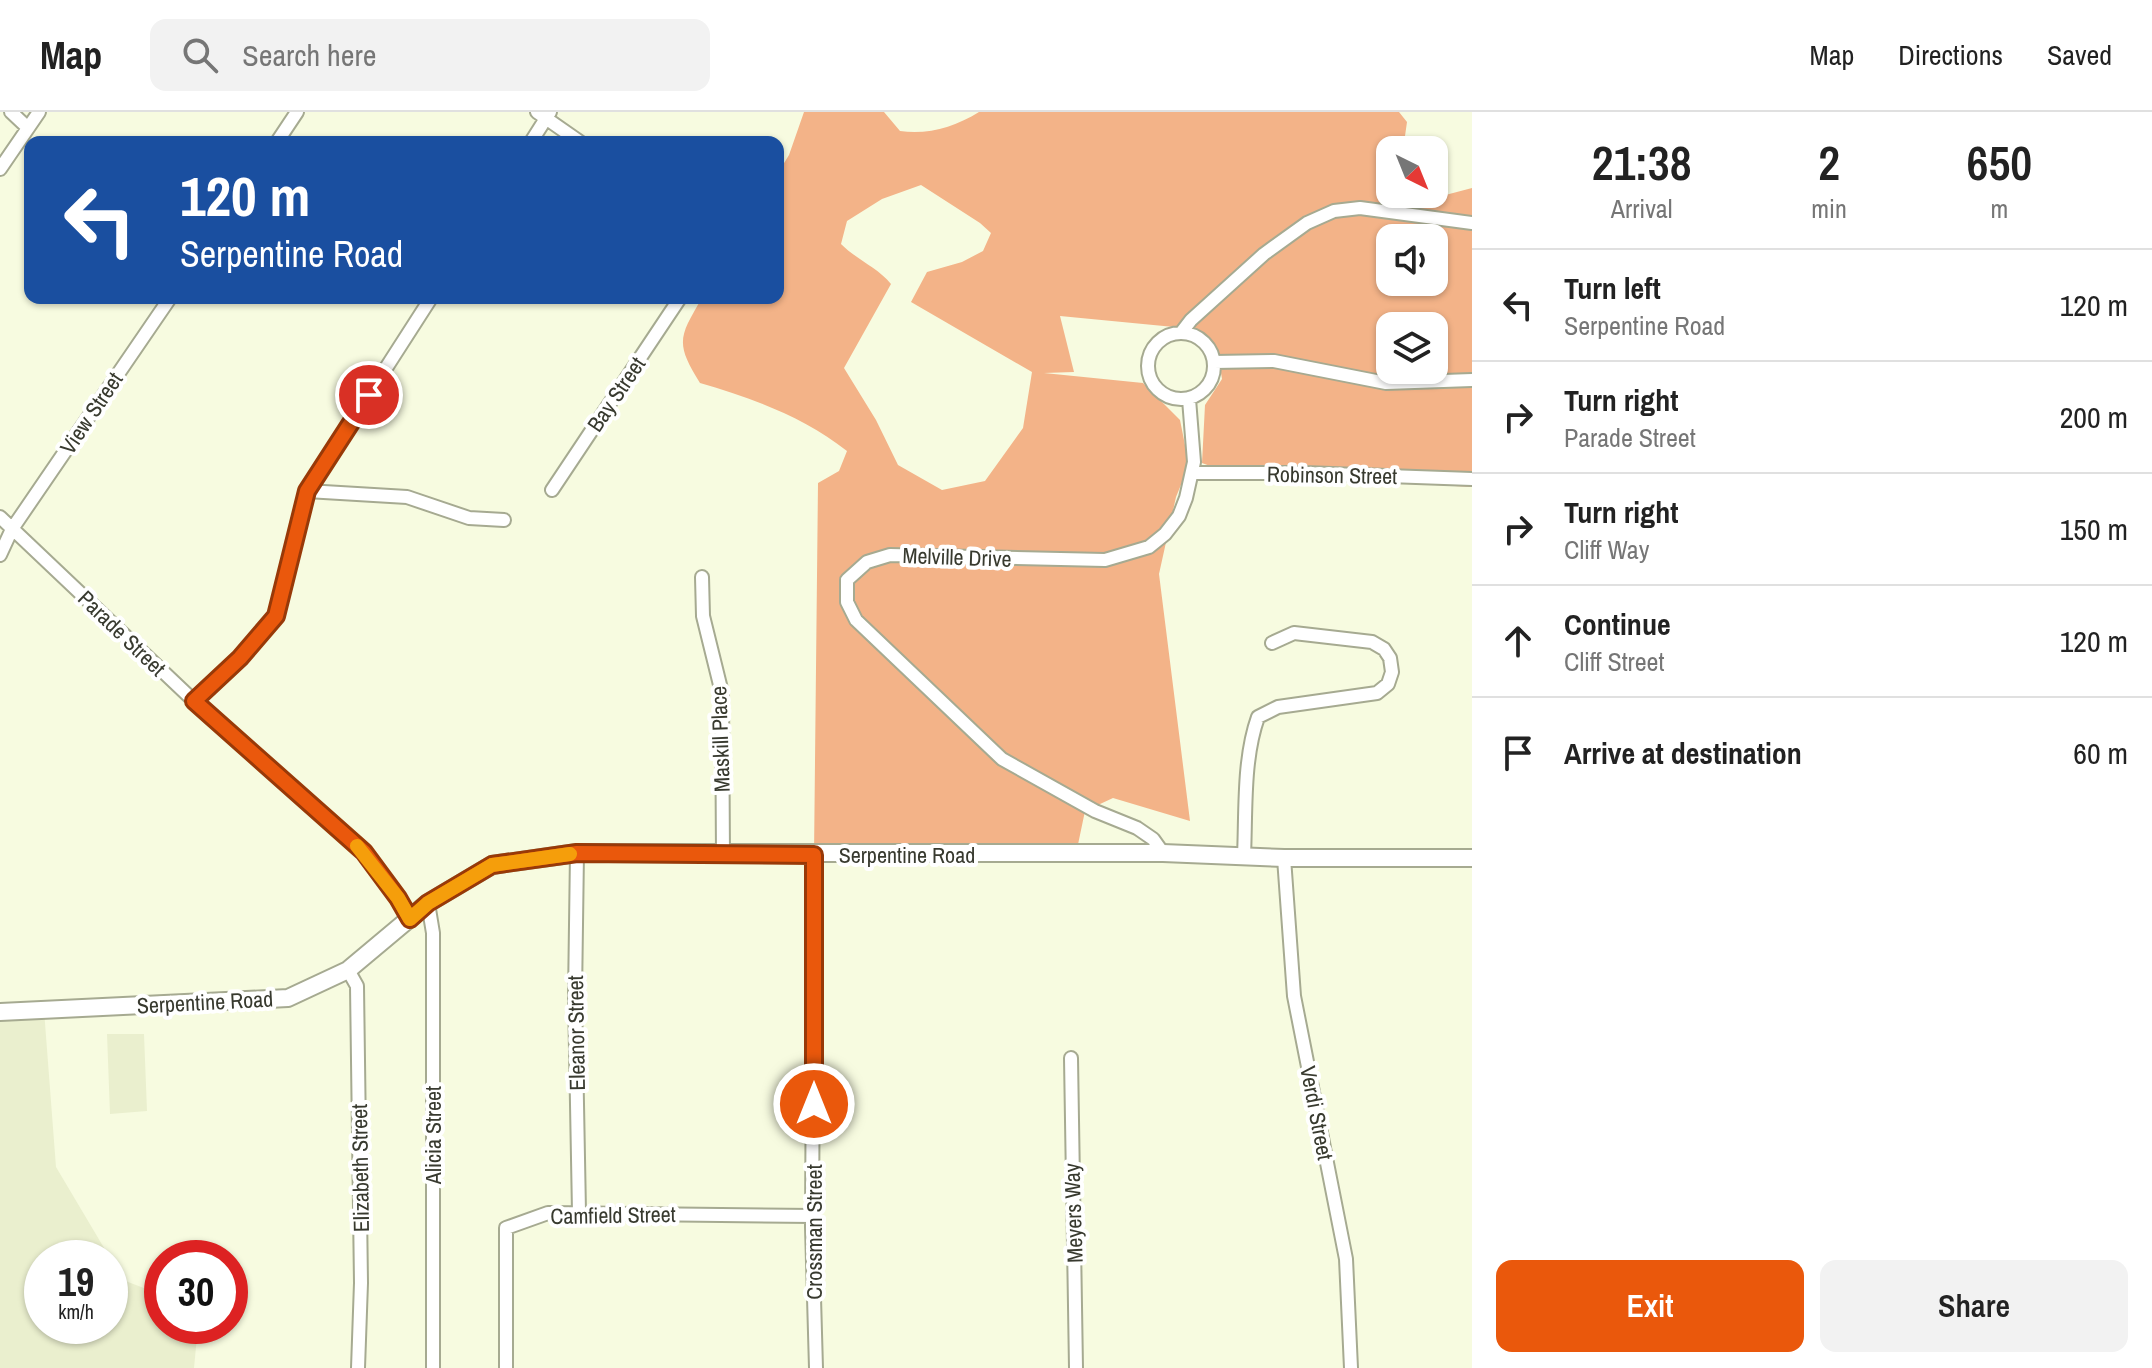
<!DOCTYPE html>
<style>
body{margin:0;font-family:"Archivo Narrow",sans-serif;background:#f2f2f2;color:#222;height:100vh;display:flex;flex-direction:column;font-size:30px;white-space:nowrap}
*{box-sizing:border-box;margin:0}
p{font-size:26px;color:#767676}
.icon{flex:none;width:44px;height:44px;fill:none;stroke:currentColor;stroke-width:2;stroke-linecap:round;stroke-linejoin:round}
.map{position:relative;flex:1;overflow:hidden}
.side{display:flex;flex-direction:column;background:#fff;width:680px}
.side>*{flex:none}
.hud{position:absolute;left:24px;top:24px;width:760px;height:168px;border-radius:16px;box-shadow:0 2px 6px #0004;background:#1a4fa0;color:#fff;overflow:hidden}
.needle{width:52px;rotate:137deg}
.fabs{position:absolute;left:1376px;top:24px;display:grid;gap:16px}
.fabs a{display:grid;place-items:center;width:72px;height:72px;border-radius:16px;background:#fff;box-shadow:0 2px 6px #0004;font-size:40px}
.speed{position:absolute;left:24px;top:1128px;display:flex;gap:16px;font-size:40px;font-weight:700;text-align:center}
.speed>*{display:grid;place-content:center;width:104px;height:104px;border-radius:50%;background:#fff;box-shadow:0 2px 6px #0004;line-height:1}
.speed small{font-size:20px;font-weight:400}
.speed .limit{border:12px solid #d22;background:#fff;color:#111}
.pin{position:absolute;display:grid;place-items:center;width:68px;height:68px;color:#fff;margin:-34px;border:4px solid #fff;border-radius:50%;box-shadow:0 2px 8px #0007}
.me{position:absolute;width:88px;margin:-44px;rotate:0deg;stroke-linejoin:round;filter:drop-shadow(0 0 6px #0008)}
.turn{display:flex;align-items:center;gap:28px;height:168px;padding:0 24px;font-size:36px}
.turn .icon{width:104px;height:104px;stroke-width:2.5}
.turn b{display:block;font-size:56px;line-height:68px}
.eta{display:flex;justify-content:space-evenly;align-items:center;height:136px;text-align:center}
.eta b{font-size:48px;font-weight:600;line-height:56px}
.primary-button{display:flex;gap:16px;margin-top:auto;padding:16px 24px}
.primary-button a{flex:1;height:92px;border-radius:16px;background:#ea580c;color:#fff;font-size:32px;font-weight:600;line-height:92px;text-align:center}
.primary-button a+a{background:#f2f2f2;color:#222}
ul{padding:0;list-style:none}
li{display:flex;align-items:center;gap:24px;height:112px;padding:0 24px;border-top:2px solid #e0e0e0}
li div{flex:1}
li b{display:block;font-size:30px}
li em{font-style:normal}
header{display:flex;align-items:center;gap:48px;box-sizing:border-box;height:112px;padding:0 40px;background:#fff;border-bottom:2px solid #e0e0e0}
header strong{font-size:38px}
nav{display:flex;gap:44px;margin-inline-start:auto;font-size:28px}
.search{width:560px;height:72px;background:#f2f2f2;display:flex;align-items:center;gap:20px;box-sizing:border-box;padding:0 28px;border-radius:16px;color:#767676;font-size:30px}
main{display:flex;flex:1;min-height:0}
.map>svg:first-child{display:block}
</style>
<header>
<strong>Map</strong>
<div class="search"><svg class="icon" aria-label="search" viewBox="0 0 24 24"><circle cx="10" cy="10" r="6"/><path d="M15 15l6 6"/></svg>Search here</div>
<nav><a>Map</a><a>Directions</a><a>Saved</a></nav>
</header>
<main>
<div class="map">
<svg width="1472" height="1256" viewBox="0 0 1472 1256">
<rect width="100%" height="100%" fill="#f7fbe0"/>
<!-- built -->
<path fill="#eaefce" d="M44,898L56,1055L110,1146H42V1214H110V1146L123,1168L162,1183V1214H198L194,1256H0V900Z
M107,922H144L147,999L110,1002Z"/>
<!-- forest -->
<path fill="#f3b388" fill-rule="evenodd" d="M804,0H884L900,19C928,23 955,15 979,0H1399L1407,10L1403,38H1390V82H1411L1419,90L1472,76V375L1229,361L1202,351L1205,293L1222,267L1217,236L1201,221L1174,215L1060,204L1074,260L1044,261L1143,271L1180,308L1189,353L1176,385L1159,462L1190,709L1113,686L1085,699L1076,742L814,743L818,371L839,359L847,339C804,305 752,286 700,271C675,231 679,225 702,186H778V61L789,43ZM921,73L980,111L991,121L983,139L962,150L927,160L911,190L1032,260L1023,316L985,369L942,378L898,353L876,308L844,256L891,172C877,155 857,148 841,132L847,109L882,87ZM1390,126H1434V170H1390ZM1390,214H1434V258H1390Z"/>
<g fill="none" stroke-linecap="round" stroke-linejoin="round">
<defs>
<path id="minor" d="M11,0L28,16
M537,0L580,30
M277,30L297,0
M531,30L550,0
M0,57L39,0
M1181,221L1191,208L1264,142L1307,111L1334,99L1360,96L1472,111
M1148 254a33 33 0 1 1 66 0a33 33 0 1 1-66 0Z
M1214,250L1274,249L1386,271L1472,268
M1192,361H1304L1472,367
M552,378L680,186
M307,379L407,385L469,406L504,408
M0,405L194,589L364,740L398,786L410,807
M0,443L12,417L170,186
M702,465L703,504L722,581L723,743
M194,589L240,546L276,504L307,379L431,186
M577,741L575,884L579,1100
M1163,741L1153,727L1137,716L1095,699L1002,647L856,508L847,490V468L867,450L890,443L1105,448L1149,435L1165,422L1179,404L1186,386L1194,350L1189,287
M814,743L812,1115L816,1256
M1244,744C1246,699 1243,647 1258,605L1278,595L1377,581L1388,572L1392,560L1390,546L1384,537L1372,530L1294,521L1272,531
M1284,746L1294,884L1346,1147L1351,1256
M428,791L433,821V1256
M348,858L357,874L361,1171L358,1256
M1071,946L1076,1256
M506,1256V1116L548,1101L813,1104"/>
<path id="tertiary" d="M0,900L288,886L348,858L428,791L492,753L577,741H1163L1284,746H1472"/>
</defs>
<!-- minor casing -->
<use href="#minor" stroke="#a6aa91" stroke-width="16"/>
<!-- tertiary casing -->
<use href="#tertiary" stroke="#a6aa91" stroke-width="20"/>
<!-- minor -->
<use href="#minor" stroke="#fff" stroke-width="12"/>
<!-- tertiary -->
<use href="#tertiary" stroke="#fff" stroke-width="16"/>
</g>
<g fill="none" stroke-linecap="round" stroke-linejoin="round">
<defs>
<path id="route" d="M369,283L307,379L276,504L240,546L194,589L364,740L398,786L410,807L428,791L492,753L577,741L814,743V992"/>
</defs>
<!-- route casing -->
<use href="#route" stroke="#983908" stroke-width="20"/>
<!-- route -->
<use href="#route" stroke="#ea580c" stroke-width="14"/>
<!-- slow -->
<path stroke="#f59e0b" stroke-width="14" d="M357,734L398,786L410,807L428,791L492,753L570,742"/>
</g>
<g text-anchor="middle" stroke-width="8" stroke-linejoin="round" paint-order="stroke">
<!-- street labels -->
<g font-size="22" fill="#383a2f" stroke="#fff">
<text transform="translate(616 282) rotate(-56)" y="8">Bay Street</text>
<text transform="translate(91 301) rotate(-56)" y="8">View Street</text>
<text transform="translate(1332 363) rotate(1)" y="8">Robinson Street</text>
<text transform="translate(957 445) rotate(2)" y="8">Melville Drive</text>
<text transform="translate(122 521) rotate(44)" y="8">Parade Street</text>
<text transform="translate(720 627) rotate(-92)" y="8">Maskill Place</text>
<text x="907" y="751">Serpentine Road</text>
<text transform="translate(205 890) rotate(-3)" y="8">Serpentine Road</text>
<text transform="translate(576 921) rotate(-91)" y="8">Eleanor Street</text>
<text transform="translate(1317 1001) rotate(79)" y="8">Verdi Street</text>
<text transform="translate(433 1023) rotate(-90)" y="8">Alicia Street</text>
<text transform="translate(360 1056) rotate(-91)" y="8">Elizabeth Street</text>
<text transform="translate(1073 1101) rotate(-92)" y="8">Meyers Way</text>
<text transform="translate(613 1103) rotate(-1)" y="8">Camfield Street</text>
<text transform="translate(814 1120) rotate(-90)" y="8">Crossman Street</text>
</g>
</g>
</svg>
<div class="fabs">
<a><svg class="needle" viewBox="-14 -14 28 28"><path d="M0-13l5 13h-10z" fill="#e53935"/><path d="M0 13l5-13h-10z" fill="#767676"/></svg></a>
<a><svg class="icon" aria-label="sound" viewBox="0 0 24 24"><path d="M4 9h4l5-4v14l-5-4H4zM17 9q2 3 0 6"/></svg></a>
<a><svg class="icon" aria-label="layers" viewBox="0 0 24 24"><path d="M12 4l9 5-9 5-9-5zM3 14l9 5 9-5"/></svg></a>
</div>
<div class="speed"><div>19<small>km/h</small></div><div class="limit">30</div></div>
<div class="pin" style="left:369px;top:283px;background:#d93025"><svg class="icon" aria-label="arrive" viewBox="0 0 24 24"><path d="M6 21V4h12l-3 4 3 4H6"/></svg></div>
<svg class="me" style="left:814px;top:992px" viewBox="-20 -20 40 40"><circle r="17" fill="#ea580c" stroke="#fff" stroke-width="3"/><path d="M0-11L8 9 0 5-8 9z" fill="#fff"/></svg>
<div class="hud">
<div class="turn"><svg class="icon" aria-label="left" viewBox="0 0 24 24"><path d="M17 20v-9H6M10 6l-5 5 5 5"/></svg><div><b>120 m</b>Serpentine Road</div></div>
</div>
</div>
<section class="side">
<div class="eta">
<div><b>21:38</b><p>Arrival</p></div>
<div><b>2</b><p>min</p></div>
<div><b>650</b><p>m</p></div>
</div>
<ul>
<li><svg class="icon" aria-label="left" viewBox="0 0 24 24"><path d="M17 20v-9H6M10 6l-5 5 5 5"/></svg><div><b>Turn left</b><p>Serpentine Road</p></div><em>120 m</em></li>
<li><svg class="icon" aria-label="right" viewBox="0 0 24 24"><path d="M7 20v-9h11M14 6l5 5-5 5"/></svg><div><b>Turn right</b><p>Parade Street</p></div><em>200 m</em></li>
<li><svg class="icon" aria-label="right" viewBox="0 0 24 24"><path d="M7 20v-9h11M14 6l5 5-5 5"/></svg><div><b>Turn right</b><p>Cliff Way</p></div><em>150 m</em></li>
<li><svg class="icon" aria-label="ahead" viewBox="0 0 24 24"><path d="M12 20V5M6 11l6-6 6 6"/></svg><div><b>Continue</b><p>Cliff Street</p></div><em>120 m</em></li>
<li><svg class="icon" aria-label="arrive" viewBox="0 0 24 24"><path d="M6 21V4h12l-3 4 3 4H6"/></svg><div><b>Arrive at destination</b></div><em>60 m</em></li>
</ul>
<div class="primary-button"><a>Exit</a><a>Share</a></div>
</section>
</main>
